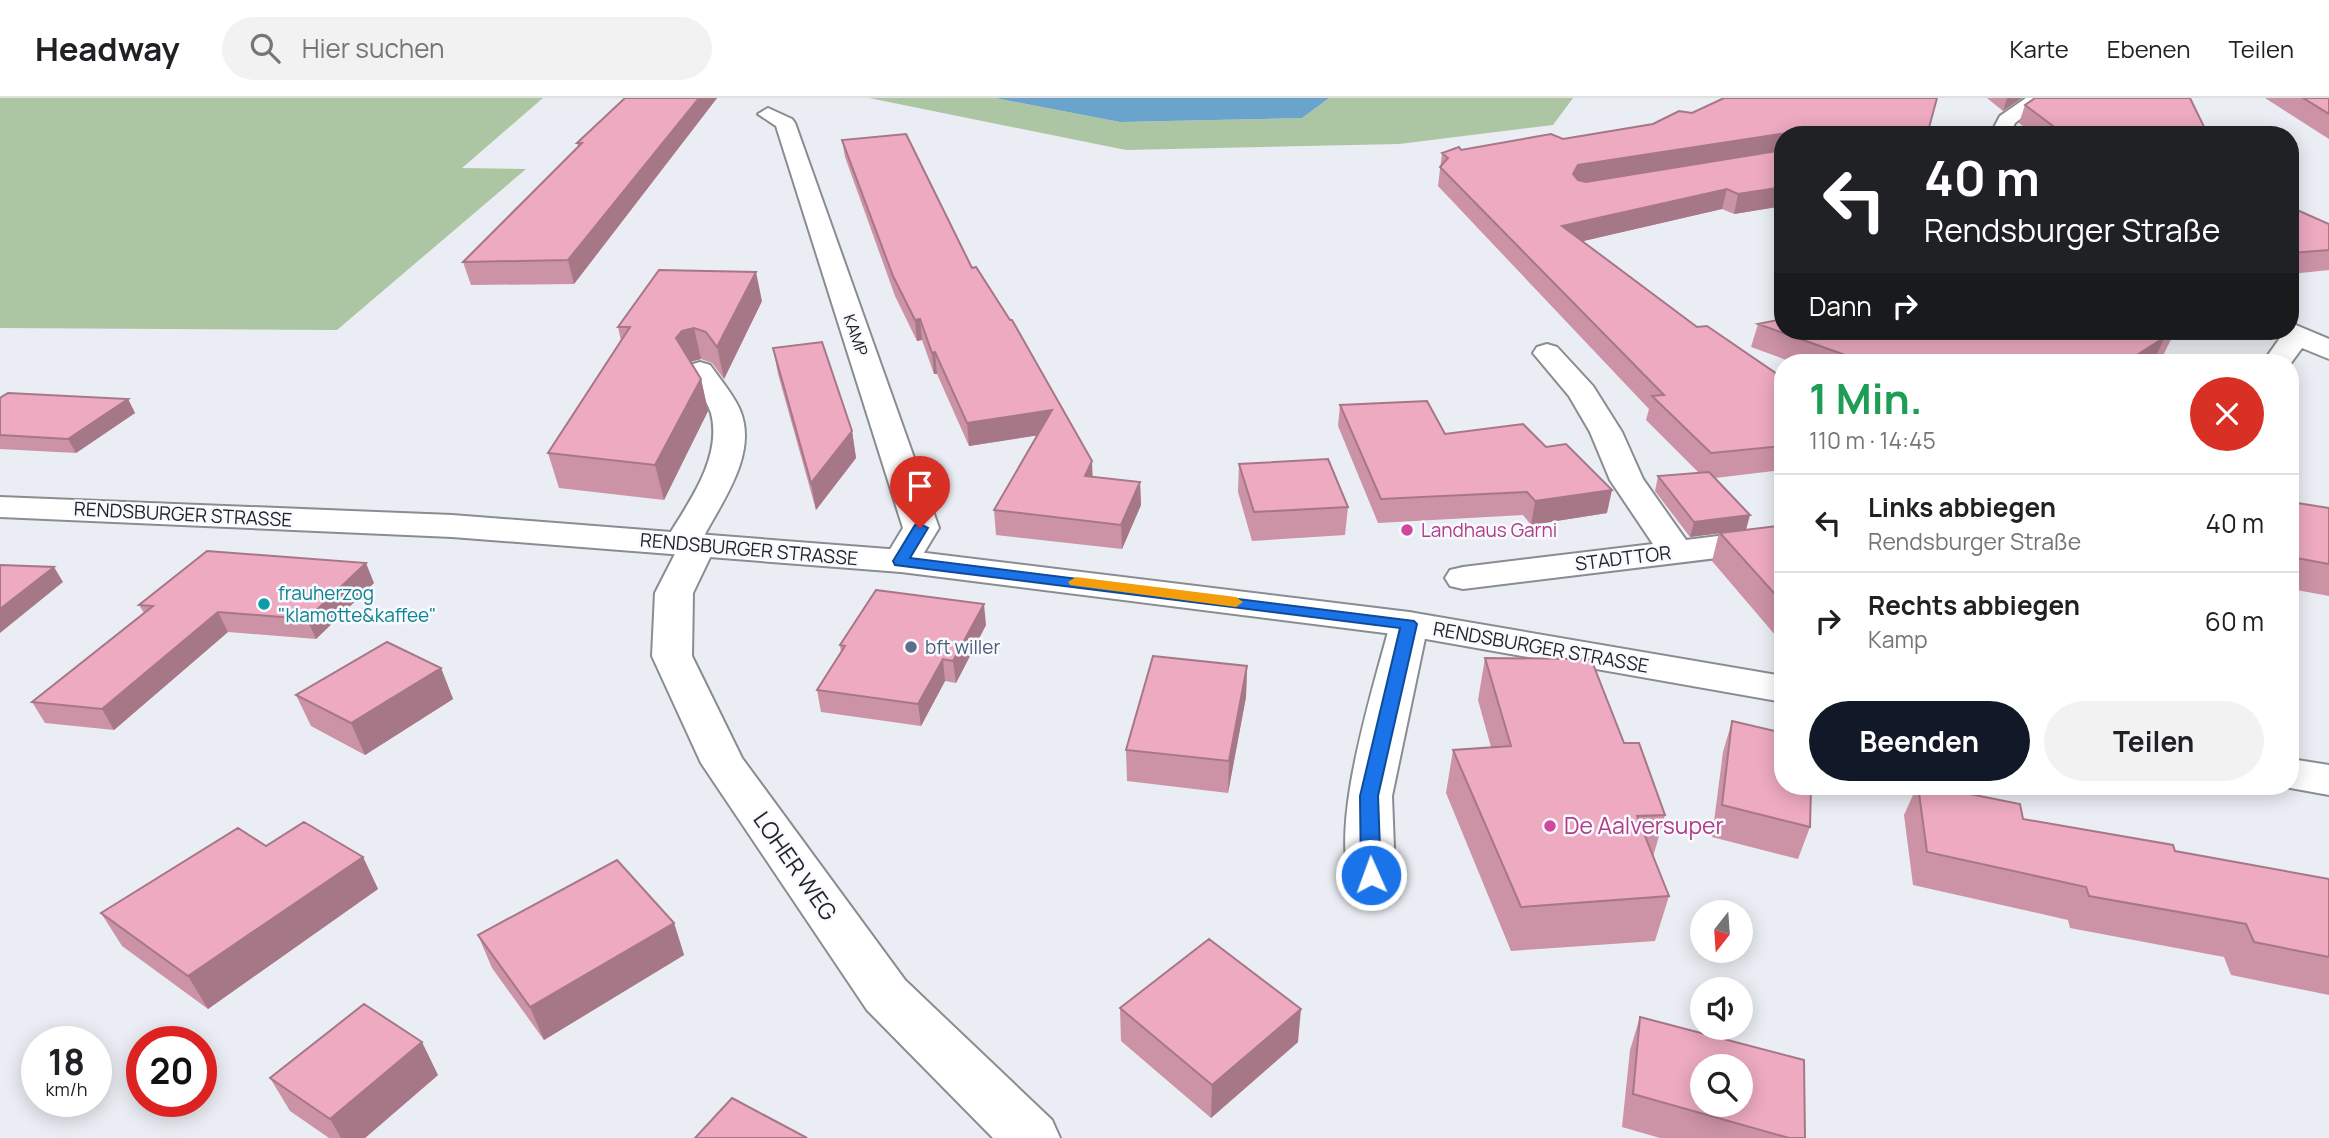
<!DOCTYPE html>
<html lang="de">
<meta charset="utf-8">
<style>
body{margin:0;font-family:Manrope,sans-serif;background:#f2f2f2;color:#202124;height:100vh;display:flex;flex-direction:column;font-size:26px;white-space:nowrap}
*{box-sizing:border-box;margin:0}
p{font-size:23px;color:#757577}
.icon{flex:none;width:38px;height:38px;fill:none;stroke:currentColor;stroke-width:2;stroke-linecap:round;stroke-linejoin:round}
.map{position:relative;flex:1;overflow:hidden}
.drawer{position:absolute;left:1774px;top:256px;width:525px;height:441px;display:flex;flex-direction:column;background:#fff;border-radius:28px;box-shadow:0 4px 18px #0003}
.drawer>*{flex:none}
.guide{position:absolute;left:1774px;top:28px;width:525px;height:214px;border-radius:28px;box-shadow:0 4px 18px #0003;background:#202124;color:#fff;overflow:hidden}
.needle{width:46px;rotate:197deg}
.tools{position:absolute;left:1690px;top:802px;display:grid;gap:14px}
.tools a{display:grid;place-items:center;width:63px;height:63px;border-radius:50%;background:#fff;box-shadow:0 4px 18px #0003;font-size:35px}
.speed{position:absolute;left:21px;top:928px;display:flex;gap:14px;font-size:35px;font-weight:700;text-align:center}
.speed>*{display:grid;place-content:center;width:91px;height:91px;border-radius:50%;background:#fff;box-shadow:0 4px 18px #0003;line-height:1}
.speed small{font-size:18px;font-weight:400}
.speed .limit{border:10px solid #d22;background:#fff;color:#111}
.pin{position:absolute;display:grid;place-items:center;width:60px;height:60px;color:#fff;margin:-72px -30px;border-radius:50% 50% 50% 0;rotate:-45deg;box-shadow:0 0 7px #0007}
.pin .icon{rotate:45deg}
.me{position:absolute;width:77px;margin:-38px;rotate:358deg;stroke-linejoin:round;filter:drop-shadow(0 0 5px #0008)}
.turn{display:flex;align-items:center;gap:24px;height:147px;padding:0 35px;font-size:32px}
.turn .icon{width:91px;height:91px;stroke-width:2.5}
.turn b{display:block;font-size:49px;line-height:60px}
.then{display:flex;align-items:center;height:66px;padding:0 35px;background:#0003;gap:14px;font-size:26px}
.round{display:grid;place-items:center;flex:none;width:74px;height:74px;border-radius:37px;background:#f2f2f2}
.overview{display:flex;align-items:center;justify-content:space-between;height:119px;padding:0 35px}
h1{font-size:42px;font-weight:700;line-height:52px;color:#1e9e55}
.button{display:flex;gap:14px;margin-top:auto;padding:14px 35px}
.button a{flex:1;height:80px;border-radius:42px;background:#111827;color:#fff;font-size:28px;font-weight:700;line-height:80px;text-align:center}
.button a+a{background:#f2f2f2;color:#202124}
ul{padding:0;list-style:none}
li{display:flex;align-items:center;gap:21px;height:98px;padding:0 35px;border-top:2px solid #e0e0e0}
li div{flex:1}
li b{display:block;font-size:26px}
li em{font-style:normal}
header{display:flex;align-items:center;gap:42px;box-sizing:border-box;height:98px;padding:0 35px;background:#fff;border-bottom:2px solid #e0e0e0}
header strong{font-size:33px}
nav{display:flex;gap:38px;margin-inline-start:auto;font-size:24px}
.search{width:490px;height:63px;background:#f2f2f2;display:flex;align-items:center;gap:18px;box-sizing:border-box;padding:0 24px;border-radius:38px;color:#757577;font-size:26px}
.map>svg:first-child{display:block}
</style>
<header>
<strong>Headway</strong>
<div class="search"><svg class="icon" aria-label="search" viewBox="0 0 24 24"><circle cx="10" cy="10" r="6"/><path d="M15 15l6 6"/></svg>Hier suchen</div>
<nav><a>Karte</a><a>Ebenen</a><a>Teilen</a></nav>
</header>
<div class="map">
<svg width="2329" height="1040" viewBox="0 0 2329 1040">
<rect width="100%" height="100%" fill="#eaedf3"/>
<!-- green -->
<path fill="#acc5a3" d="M0,0H543L462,70L526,71L337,232L0,230Z
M869,0H995L1120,24L1302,20L1329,0H1573L1553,27L1399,46L1126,52Z"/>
<!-- water -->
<path fill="#6aa3cb" d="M995,0H1329L1302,20L1120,24Z"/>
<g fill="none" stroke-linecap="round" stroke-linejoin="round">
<defs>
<path id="minor" d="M2026,0H2048L2015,25L2010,37H1990L2000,18Z
M768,10L792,21L795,25L939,430L914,471L901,474L888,471L883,463L903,430L776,28L758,16Z
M2291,225L2329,241V261L2302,250L2291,265L2263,264L2280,240L2274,233H2291Z
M1547,246L1557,249L1593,288L1622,334L1643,381L1686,442L1783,430V452L1463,491L1450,488L1445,480L1450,472L1463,469L1653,446L1610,382L1590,334L1569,298L1533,255L1537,249Z
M700,264L710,267C720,281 733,296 740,312C758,355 723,402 704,438L711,439L716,447L693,495L692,558L742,660L905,882L1052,1022L1060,1040H993L867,912L701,665L652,558L655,495L676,454L669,453L664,445C686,408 723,361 711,315C706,300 694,286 685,273L690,267Z
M1409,514L1423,518L1428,526L1392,698L1395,777L1388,790L1371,795L1354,790C1325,738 1375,585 1390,526L1395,518Z"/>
<path id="major" d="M0,399L452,417L901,452L1409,514L1783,578V604L1409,538L901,474L452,439L0,419Z
M2291,661L2329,667V697L2279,688H2291Z"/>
</defs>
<!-- minor casing -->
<use href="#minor" stroke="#898c91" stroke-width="4"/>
<!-- major casing -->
<use href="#major" stroke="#898c91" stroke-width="4"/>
<!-- minor -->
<use href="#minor" fill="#fff" fill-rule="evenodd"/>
<!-- major -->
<use href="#major" fill="#fff" fill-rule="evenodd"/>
</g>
<!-- wall -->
<path fill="#cc92a6" d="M625,0H717L574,186L471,187L463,164L578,49L577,45Z
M1987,0H2022L2003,13Z
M2265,0H2329V41Z
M2025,7L2208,37H2034L2019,25Z
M1692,15L1927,37H1783V108L1734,116L1722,111L1582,143L1697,229L1783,280V372L1715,380L1746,431L1783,434V544H1781L1712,463L1719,435L1690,439L1655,393L1658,378L1699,375L1646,322L1649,311L1438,88L1442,55L1461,52L1563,41L1653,26Z
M842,42L972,170L1093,379L1140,384L1141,407L1122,451L996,437L994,412L1037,337L969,348L937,276H934L922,242L917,243L895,198L845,59Z
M2291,108L2297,112L2329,126V172L2291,176Z
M762,203L724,281L712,265L701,261L691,264L701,281L708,313L664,402L559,390L548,355L621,243L618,229Z
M1758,226L2175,233L2161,262H2154L2151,264H1792L1751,249Z
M773,250L852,333L856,360L816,412L778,276Z
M0,300L128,301L135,315L76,355L0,351Z
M1340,307L1445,336L1607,415L1531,427L1523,417L1378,425L1338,328Z
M1239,366L1348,409L1345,437L1252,443L1238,394Z
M2291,404L2329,410V498L2291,491Z
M374,485L316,541L228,534L114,632L45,625L32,604L144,515L139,507Z
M986,527L956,585L945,583L921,628L821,614L817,592L841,554L840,547Z
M1485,560L1624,645L1665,717L1653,759L1669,798L1655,843L1511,853L1446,695L1453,652L1491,649L1478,602Z
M1247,568L1246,599L1228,695L1127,683L1126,652Z
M441,570L453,601L365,657L311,628L296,597Z
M1732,623L1810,729L1798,761L1712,739L1723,654Z
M1917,688H1930L2023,721L2175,753L2329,781V897L2231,877L2224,859L2070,830L2068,822L1913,787L1904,717Z
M266,748L363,759L378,791L208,911L122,848L101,815Z
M674,825L684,857L544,942L492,870L478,837Z
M1120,910L1298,944L1211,1020L1121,943Z
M1640,919L1805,1040H1660L1622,1029L1630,952Z
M438,977L365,1040H329L290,1013L270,980Z"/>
<!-- shaded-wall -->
<path fill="#a67787" d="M699,0H717L574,186L568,162Z
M2007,0H2022L2003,13Z
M1787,35V37H1783V53L1574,86L1573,76L1578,67Z
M1783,89V108L1734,116L1738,96Z
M1727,91L1722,111L1558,149L1562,128Z
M756,174L762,203L724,281L717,249Z
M920,221L922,242L917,243L915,222Z
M694,230L701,261L689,264L676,240L682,233Z
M2165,239L2154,262L2151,264H2126Z
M935,254L937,276H934L932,255Z
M701,281L708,313L664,402L655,367Z
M128,301L135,315L76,355L68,341Z
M1052,312L1053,335L969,348L967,325Z
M852,333L856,360L816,412L811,385Z
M1092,363L1093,387L1085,378Z
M1140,384L1141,407L1122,451L1121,427Z
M1612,392L1607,415L1531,427L1535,403Z
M1750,417L1746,432L1690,439L1694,424Z
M366,465L374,485L316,541L307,521Z
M54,469L63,484L0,535V511Z
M984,506L986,527L956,585L953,563Z
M218,514L228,534L114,632L102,611Z
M943,561L945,583L921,628L918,606Z
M1247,568L1246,599L1228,695L1229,663Z
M441,570L453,601L365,657L351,625Z
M363,759L378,791L208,911L188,878Z
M674,825L684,857L544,942L530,909Z
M1301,911L1298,944L1211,1020L1212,987Z
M422,944L438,977L365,1040H341L330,1021Z"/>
<!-- building -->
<path fill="#edaac1" stroke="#a67787" stroke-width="2" fill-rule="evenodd" d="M625,0H699L568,162L463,164L582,45H577Z
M1724,0H1937L1927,37H1790L1787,35L1578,67L1573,76L1578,82L1586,84L1783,52V89L1738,96L1727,91L1562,128L1697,229L1707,228L1783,280V348L1711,355L1652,298L1664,297L1440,69L1448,60L1442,55L1459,49L1461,52L1551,36L1563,41L1653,26L1679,13L1692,15Z
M2035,0H2190L2208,37H2065L2025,7Z
M2303,0H2329V16Z
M906,36L972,170L976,169L1010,222H1012L1092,363L1085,378L1140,384L1121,427L994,412L1052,312L967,325L935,254L932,255L920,221L915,222L893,178L842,42Z
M2291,108L2297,112L2329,126V152L2291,155Z
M659,172L756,174L717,249L706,234L694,230L682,233L676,240L701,281L655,367L548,355L630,229H618Z
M1783,221V233H2175L2172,239H2165L2126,264H1865L1758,226Z
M822,244L852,333L811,385L773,250Z
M8,295L128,301L68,341L0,337V300Z
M1427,303L1445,336L1523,326L1546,349L1566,346L1612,392L1535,403L1527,394L1381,401L1340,307Z
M1328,361L1348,409L1254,414L1239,366Z
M1709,374L1750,417L1694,424L1658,378Z
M2291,404L2329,410V466L2291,459Z
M1777,428L1783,434V505L1720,435Z
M207,453L366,465L307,521L218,514L102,611L32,604L153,508L139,507Z
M0,467L54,469L0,511Z
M876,492L984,506L953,563L943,561L918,606L817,592L845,548L840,547Z
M387,544L441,570L351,625L296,597Z
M1153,558L1247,568L1229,663L1126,652Z
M1485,560L1591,561L1624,645H1639L1665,717L1637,718L1669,798L1521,809L1453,652L1511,648Z
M1732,623L1783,635V688H1811L1810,729L1722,707Z
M1918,688H1930L2020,706L2023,721L2173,747L2175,753L2329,781V859L2254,844L2246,826L2089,798L2086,789L1927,754Z
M304,724L363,759L188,878L101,815L238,730L266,748Z
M617,762L674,825L530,909L478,837Z
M1209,841L1301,911L1212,987L1120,910Z
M364,906L422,944L330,1021L270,980Z
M1640,919L1804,962L1805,1040H1789L1633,996ZM1703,968H1741V1006H1703Z
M732,1000L807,1040H695Z"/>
<!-- route -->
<path fill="#1a73e8" stroke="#114b97" stroke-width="2" d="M920,426L928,430L910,460L1414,523L1417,526L1378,698L1381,777L1379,783L1371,785L1364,783L1361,777L1360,698L1400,530L895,467L893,463L915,427Z"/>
<!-- slow -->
<path fill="#f59e0b" d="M1076,479L1236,499L1243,504L1236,509L1070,487L1068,484Z"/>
<!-- markers -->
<g fill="#d1479c" stroke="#f8faff" stroke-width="2.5">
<circle cx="1407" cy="432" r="7"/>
<circle cx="1550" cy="728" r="7"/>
</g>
<circle fill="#0f9aa8" stroke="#f8faff" stroke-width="2.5" cx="264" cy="506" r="7"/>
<circle fill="#5c6f8a" stroke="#f8faff" stroke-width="2.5" cx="911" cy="549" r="7"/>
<g text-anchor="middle" stroke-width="5" stroke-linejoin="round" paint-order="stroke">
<!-- far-street labels -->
<g font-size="16" fill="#232426" stroke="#f8faff">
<text transform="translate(856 237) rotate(71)" y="6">KAMP</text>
</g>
<!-- street labels -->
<g font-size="19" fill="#232426" stroke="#f8faff">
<text transform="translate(183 416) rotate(3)" y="7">RENDSBURGER STRASSE</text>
<text transform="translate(749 451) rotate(5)" y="7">RENDSBURGER STRASSE</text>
<text transform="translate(1623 460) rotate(-7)" y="7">STADTTOR</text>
<text transform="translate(1541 549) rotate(10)" y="7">RENDSBURGER STRASSE</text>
</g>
<!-- hotel labels -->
<g font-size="19" fill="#b23c85" stroke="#f8faff" text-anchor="start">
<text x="1421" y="439">Landhaus Garni</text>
</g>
<!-- culture labels -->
<g font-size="19" fill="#0d838f" stroke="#f8faff" text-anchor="start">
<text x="278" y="502">frauherzog<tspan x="278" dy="22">"klamotte&amp;kaffee"</tspan></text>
</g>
<!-- service labels -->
<g font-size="19" fill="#4e5e75" stroke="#f8faff" text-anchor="start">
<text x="925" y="556">bft willer</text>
</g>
<!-- near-hotel labels -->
<g font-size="23" fill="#b23c85" stroke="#f8faff" text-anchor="start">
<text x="1564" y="736">De Aalversuper</text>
</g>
<!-- near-street labels -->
<g font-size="23" fill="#232426" stroke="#f8faff">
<text transform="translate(795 768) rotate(55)" y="8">LOHER WEG</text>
</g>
</g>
</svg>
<div class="tools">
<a><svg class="needle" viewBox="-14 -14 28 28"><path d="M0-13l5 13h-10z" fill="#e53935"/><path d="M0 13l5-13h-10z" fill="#757577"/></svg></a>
<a><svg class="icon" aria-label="sound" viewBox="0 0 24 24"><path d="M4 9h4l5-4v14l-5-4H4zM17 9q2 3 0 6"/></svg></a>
<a><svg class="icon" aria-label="search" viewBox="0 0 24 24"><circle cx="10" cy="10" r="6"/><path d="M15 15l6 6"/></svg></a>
</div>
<div class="speed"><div>18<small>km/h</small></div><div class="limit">20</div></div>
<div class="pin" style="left:920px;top:430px;background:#d93025"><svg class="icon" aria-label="arrive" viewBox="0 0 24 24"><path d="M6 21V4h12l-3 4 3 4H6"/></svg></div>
<svg class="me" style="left:1371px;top:777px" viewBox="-20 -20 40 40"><circle r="17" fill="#1a73e8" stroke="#fff" stroke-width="3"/><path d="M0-11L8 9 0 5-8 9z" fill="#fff"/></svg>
<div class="guide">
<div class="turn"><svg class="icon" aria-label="left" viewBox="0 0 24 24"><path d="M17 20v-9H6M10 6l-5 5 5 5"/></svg><div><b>40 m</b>Rendsburger Straße</div></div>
<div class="then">Dann<svg class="icon" aria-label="right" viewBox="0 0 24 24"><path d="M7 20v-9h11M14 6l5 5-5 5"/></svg></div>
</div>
<section class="drawer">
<div class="overview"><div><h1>1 Min.</h1><p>110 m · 14:45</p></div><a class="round" style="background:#d93025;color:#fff"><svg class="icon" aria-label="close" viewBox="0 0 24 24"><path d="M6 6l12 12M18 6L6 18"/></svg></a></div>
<ul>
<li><svg class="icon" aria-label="left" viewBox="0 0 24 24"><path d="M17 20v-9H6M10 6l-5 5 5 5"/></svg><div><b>Links abbiegen</b><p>Rendsburger Straße</p></div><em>40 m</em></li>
<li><svg class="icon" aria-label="right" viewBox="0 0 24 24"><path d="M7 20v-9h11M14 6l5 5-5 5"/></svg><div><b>Rechts abbiegen</b><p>Kamp</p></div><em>60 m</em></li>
</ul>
<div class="button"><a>Beenden</a><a>Teilen</a></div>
</section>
</div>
